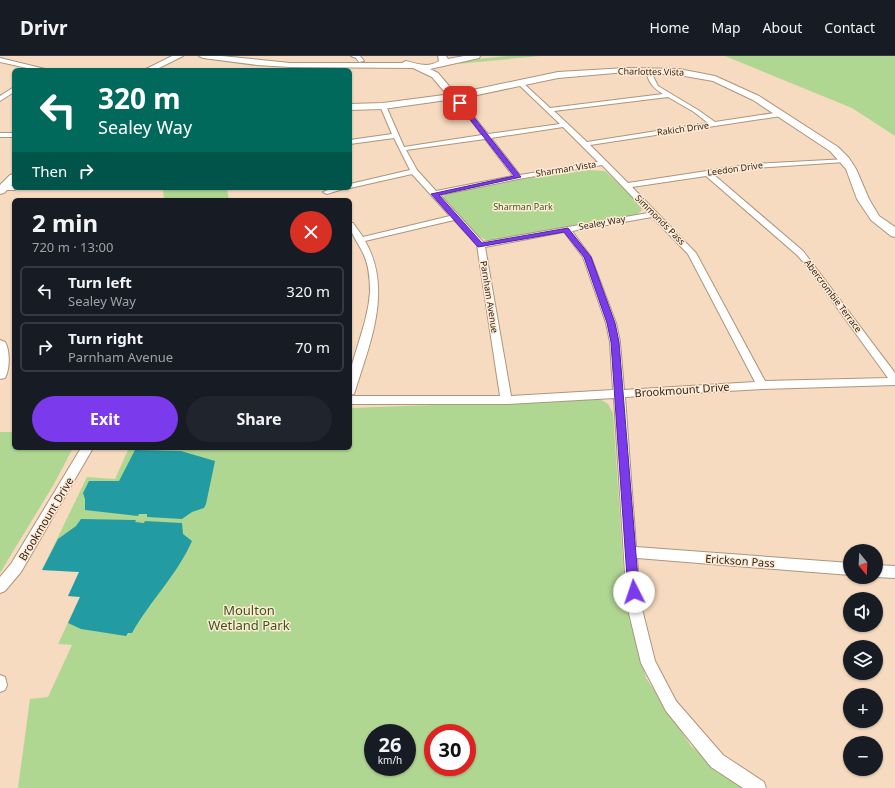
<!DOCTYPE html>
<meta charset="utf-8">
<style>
body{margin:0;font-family:"Noto Sans",sans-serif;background:#20242c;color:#f1f3f6;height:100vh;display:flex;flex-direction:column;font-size:15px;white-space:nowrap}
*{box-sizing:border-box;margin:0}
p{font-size:13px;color:#9ea1a6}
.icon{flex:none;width:22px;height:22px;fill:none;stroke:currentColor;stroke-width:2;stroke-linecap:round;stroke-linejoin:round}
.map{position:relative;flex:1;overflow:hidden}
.side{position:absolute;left:12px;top:142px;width:340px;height:252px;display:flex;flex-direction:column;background:#171b24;border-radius:6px;box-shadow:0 1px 3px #0004}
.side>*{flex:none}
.banner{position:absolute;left:12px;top:12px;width:340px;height:122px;border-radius:6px;box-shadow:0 1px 3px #0004;background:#00695c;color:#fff;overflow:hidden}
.needle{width:26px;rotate:162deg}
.buttons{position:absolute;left:843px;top:488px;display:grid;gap:8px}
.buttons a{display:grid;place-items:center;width:40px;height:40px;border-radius:50%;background:#171b24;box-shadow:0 1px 3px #0004;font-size:20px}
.speed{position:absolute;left:364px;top:668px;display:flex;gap:8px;font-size:20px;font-weight:700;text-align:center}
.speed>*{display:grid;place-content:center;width:52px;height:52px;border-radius:50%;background:#171b24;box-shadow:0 1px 3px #0004;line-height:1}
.speed small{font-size:10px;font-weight:400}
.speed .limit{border:6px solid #d22;background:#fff;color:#111}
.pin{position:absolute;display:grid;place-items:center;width:34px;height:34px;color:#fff;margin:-17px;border-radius:8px;box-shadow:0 2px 6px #0006}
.me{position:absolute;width:44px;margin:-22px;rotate:356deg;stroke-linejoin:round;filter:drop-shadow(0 0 3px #0008)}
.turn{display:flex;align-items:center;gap:14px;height:84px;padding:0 20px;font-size:18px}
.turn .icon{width:52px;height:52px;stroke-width:2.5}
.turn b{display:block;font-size:28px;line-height:34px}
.then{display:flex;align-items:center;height:38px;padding:0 20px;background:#0003;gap:8px;font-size:15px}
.round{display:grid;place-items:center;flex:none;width:42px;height:42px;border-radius:21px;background:#20242c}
.overview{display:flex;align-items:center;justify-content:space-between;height:68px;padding:0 20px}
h1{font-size:24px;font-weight:700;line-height:30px}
.action{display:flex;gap:8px;margin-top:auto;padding:8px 20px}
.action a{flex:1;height:46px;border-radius:24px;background:#7c3aed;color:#fff;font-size:16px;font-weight:700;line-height:46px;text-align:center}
.action a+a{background:#20242c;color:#f1f3f6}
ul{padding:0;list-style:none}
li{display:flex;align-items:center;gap:12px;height:50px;margin:0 8px 6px;padding:0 12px;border:2px solid #363941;border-radius:6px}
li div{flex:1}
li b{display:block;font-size:15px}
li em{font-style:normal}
header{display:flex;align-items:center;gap:24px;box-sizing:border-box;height:56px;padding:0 20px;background:#171b24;border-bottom:1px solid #363941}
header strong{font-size:19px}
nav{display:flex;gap:22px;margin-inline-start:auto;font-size:14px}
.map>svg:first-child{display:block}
</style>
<header>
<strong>Drivr</strong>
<nav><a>Home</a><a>Map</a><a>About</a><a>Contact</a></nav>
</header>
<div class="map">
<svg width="895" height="732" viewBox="0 0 895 732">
<rect width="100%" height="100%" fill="#f6dbc0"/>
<!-- green -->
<path fill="#b0d792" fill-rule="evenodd" d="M507,0H540L458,8L468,4Z
M725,0H895V80L852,52Z
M589,114L605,115L642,150L641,155L636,159L494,184H486L478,180L443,143L444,139L452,137L521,123Z
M163,132H227L229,144H164Z
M600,343L608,348L613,357L626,550L646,622L691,690L744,732H18L30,643L48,641L72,589L58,588L80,541L68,540L79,516L42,514L87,421L115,423L129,392H350V352ZM373,677H407V711H373ZM433,677H467V711H433Z
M0,376H14V392H73L54,428L0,517Z"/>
<!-- water -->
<path fill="#229ca2" d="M135,394L181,395L215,405L206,448L204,452L192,456L182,463L147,461V458H139L138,460L85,454V443L83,437L89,425H119Z
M81,463L136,464L135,466L144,467L145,465L182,467L183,478L192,485C177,519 150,545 132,577H128L126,580L81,573L68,567L80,541L68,540L79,516L42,514L58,483L76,470Z"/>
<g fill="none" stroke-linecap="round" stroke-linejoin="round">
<defs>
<path id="street" d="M351,0H360L364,5L359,6L356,2Z
M0,2L45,13L46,14H36L0,6Z
M649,12L652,14L653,20L658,30L698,54L715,66L781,56L784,58L781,60L590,89L628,127L753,108L847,103V105L845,106L753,112L713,118L803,195L895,317V329L762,333L625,341L636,491L850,507V519L637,502L641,549L655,605L676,645L723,699L764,726L766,732H743L711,711L666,655L641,607L627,549L614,342L506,348H350V340H500L477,189L454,164L365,185C393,233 370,287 355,335L354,338L350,339C350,332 349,324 350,317C356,290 368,265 370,236C370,223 369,209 363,197C358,186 350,178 350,167H353L363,181L450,160L412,118L350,132H349L350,128L410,114L394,82L350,88V84L392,78L380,50L381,49L386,50L404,91L482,79L456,45V43H460L488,78L560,68L518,28V26H522L550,52L663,38C653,32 648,26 646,14ZM668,41L694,56L708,67L587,86L554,55ZM563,71L598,106L520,119L491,82ZM485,83L513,120L436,135L417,114L406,94ZM602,109L648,157L483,186L440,139L518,123ZM706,120L797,199L806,209L888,322L765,325L696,197L632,131ZM652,161L688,198L755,326L624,334L620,286L616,267L591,201L572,175ZM564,176L583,201L606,267L610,286L613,334L511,340L485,191Z
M448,30L460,35L461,36L458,38L446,33L445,32Z
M14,31V36L0,45V40Z
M0,77H14V81H0Z
M3,130H14V132H18L14,134H0V131Z
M333,132H346L327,138L323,136Z
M81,392H93L21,516L5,535L0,537V521L11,508Z
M876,509L895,510V522L876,521Z
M0,619L5,621L7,629L5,634L0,636Z"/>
<path id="secondary" d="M172,0H183L155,14H144Z
M199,0H222L290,7H402L406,5C418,8 428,12 439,5L438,0H446L448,3L464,0H480L479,2L430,13L438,17L449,30L450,32L446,35L443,34L432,21L413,12L290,11L257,9L203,2Z
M626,12L679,13L715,20L759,40L838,91L849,102L856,113L869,143L879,160L895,171V181L891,180L871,164L857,143L846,113L830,95L753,44L713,25L679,19L626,16L558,22L463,42L459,39L463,36L558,16Z
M444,39L447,40L448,42L447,44L383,53L350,54V48L383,47Z
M14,118V127L4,137L0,138V129L10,119Z
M0,284L5,286C10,294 10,313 5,322L0,323Z"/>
</defs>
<!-- street casing -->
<use href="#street" stroke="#ae957b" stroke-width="2"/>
<!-- secondary casing -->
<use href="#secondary" stroke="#ae957b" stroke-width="2"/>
<!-- street -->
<use href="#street" fill="#fff" fill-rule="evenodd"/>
<!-- secondary -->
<use href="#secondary" fill="#fff" fill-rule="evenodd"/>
</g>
<!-- route -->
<path fill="#7c3aed" stroke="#51269a" d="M458,46H462L521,121L439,139L482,187L568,172L591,201L615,267L619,286L639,536L637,539L634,541L630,539L628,536L611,286L607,267L584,201L564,176L478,191L431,138L514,120L458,48Z"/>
<g text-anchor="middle" stroke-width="3" stroke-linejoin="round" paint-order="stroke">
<!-- far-street labels -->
<g font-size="9" fill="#30261c" stroke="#ffe9d3">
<text transform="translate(651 16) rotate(1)" y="3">Charlottes Vista</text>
<text transform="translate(683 73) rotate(-8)" y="3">Rakich Drive</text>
<text transform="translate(566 113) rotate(-9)" y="3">Sharman Vista</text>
<text transform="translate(735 113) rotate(-8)" y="3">Leedon Drive</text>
<text transform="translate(660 164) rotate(45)" y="3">Simmonds Pass</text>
<text transform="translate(602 167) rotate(-10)" y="3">Sealey Way</text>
<text transform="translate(833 240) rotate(53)" y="3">Abercrombie Terrace</text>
<text transform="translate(489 241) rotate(81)" y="3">Parnham Avenue</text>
</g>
<!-- far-park labels -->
<g font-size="9" fill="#38571c" stroke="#ffe9d3">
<text x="523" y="154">Sharman Park</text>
</g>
<!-- street labels -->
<g font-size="11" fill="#30261c" stroke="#ffe9d3">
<text transform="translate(682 334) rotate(-4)" y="4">Brookmount Drive</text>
<text transform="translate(46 463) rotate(-59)" y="4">Brookmount Drive</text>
<text transform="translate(740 505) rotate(4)" y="4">Erickson Pass</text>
</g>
<!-- near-park labels -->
<g font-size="13" fill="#38571c" stroke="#ffe9d3">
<text x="249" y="559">Moulton<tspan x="249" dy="15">Wetland Park</tspan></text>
</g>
</g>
</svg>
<div class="buttons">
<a><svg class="needle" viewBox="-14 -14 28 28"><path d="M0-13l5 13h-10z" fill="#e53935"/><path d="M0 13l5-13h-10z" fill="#9ea1a6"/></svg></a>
<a><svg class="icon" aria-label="sound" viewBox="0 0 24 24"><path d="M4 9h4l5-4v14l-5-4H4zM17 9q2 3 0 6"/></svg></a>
<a><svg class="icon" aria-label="layers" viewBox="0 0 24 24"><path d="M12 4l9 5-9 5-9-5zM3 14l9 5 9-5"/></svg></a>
<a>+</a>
<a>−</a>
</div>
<div class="speed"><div>26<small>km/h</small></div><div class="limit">30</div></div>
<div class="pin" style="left:460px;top:47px;background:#d93025"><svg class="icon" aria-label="arrive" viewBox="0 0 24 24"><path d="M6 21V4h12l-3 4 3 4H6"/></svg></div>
<svg class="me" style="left:634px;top:536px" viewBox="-20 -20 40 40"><circle r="19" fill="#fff"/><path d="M0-13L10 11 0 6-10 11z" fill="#7c3aed"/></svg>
<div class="banner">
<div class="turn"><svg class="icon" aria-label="left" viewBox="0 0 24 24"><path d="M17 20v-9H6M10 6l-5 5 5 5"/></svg><div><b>320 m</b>Sealey Way</div></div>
<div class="then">Then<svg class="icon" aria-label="right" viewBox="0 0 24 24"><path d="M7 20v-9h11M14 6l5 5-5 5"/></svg></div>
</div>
<section class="side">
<div class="overview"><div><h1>2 min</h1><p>720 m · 13:00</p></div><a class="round" style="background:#d93025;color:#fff"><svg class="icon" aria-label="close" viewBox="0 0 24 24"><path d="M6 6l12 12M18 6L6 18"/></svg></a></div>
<ul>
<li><svg class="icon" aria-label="left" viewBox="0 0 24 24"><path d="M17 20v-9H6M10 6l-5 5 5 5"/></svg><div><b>Turn left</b><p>Sealey Way</p></div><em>320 m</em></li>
<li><svg class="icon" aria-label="right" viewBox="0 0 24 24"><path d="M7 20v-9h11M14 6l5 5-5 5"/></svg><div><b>Turn right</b><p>Parnham Avenue</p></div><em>70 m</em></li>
</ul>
<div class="action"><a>Exit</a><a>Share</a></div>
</section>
</div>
